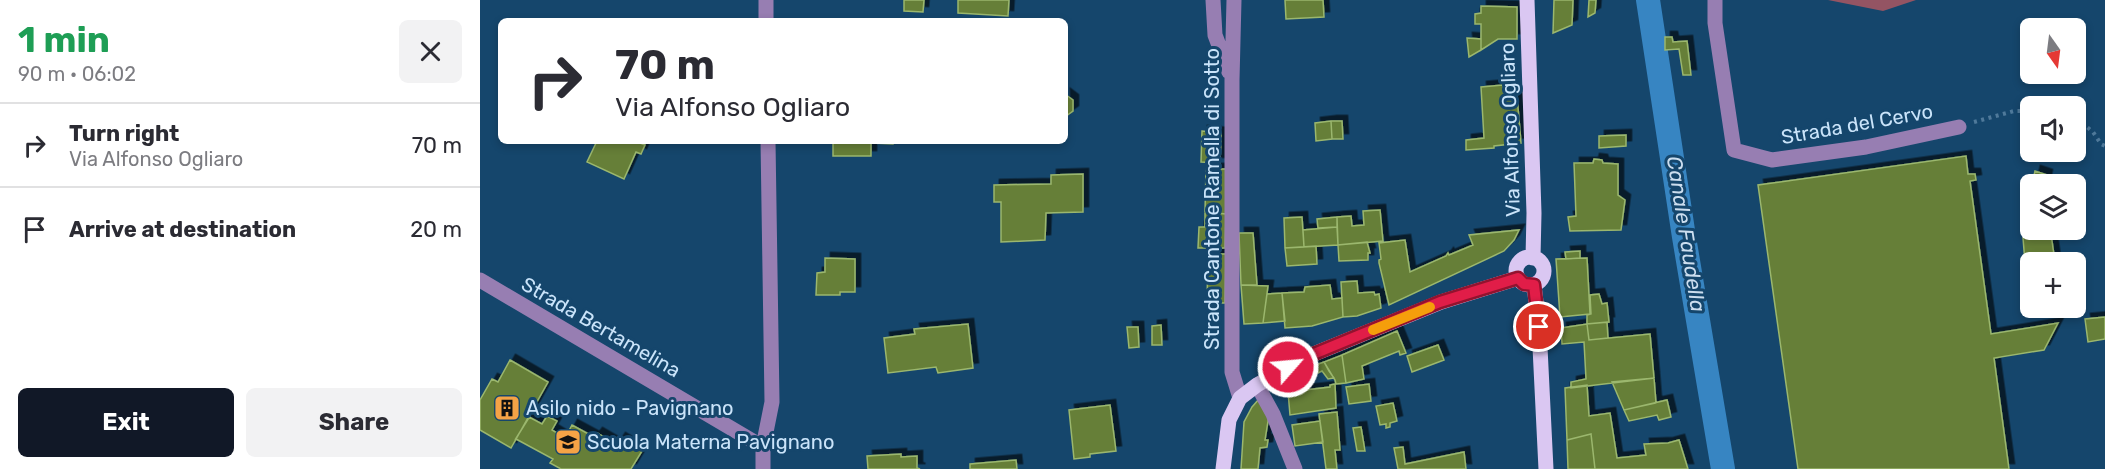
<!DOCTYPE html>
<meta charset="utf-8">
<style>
body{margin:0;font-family:Rubik,sans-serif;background:#f2f2f3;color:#2b2b33;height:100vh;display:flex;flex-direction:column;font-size:22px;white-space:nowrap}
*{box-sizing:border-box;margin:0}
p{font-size:20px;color:#7c7c81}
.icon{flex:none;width:33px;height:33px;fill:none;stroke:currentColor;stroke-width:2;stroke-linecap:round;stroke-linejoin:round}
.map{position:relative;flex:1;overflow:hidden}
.panel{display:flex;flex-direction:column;background:#fff;width:480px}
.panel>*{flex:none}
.top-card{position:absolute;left:18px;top:18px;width:570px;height:126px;border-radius:9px;box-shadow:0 3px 9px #0003;background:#fff;color:#2b2b33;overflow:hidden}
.needle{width:39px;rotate:166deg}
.buttons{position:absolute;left:1540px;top:18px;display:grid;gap:12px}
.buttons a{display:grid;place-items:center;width:66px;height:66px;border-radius:9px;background:#fff;box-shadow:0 3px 9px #0003;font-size:30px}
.pin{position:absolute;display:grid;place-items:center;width:51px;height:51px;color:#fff;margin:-26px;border:3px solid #fff;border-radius:50%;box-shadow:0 2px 6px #0007}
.me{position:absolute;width:66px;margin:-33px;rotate:63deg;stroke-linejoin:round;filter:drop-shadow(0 0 4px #0008)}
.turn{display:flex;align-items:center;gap:21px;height:126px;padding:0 18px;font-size:27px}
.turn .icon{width:78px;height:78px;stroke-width:2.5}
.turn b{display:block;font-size:42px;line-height:51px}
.round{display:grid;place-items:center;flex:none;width:63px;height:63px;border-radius:9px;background:#f2f2f3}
.overview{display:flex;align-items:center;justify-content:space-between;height:102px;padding:0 18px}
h1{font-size:36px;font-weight:700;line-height:45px;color:#1e9e55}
.button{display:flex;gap:12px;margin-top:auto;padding:12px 18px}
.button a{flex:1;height:69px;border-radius:9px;background:#111827;color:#fff;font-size:24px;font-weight:700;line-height:69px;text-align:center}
.button a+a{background:#f2f2f3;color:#2b2b33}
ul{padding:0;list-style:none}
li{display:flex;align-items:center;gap:18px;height:84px;padding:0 18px;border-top:2px solid #e1e1e2}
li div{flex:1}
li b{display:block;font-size:22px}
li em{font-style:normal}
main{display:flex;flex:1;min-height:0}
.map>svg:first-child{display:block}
</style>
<main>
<section class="panel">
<div class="overview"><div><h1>1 min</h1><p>90 m · 06:02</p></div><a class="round"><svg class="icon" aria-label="close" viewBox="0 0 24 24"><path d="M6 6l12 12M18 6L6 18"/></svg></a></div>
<ul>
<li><svg class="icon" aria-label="right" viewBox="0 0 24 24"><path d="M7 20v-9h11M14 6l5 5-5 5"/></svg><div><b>Turn right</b><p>Via Alfonso Ogliaro</p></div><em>70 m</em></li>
<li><svg class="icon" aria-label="arrive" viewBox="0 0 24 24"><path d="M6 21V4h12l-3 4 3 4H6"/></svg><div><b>Arrive at destination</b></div><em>20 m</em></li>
</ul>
<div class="button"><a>Exit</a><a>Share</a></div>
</section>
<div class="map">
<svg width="1625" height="469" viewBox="0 0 1625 469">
<defs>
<filter id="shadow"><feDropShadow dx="5.5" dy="-5.5" stdDeviation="0" flood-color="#0009"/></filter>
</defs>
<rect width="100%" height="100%" fill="#15466c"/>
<!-- green -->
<path fill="#945463" d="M1348,0H1436L1403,11Z"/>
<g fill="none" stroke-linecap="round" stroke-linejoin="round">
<!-- canal -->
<path stroke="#3785c2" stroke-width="24" d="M1168,0L1204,237L1243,469"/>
</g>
<!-- building -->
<path fill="#667f37" stroke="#9bb76e" stroke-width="1.5" filter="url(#shadow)" d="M424,0H444L443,12L424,11Z
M478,0H529L528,16L478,13Z
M805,0H843L844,17L806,19Z
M1074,0H1093L1092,25L1073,33Z
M1109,0H1116L1115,13L1108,17Z
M1001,6L1037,7V39H1018L1001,50V24H995V14L1001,13Z
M1185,37H1192L1193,42L1207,41L1211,75H1203L1199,49L1185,50Z
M987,38L1001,39V50L989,57Z
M1023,85L1024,97L1037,96L1041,143L1014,146V148L986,150V140L1004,138L1001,87Z
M585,94L593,100V111L586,116Z
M851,121L852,139L836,141L835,123Z
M851,121H862L863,139H852Z
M722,131L741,133L740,163L721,162Z
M1146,135V146L1119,148V136Z
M117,141H161L160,143L165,145L161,154L156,152L144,179L107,162Z
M357,141H413V144L391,143V156H353V142Z
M1486,156L1488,174H1495L1496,180L1490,181L1511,334L1578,323L1564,350L1514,358L1529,469H1318L1278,185Z
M1114,159L1122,160L1123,163L1138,164V195L1145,200L1141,230L1090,231L1088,217L1096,216L1094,163H1113Z
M726,169H746V214L725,212Z
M1555,171L1567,175L1565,184H1552Z
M603,174V212L566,213L565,240L521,242V202H514V185L571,184V175Z
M1551,190V222L1544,221Z
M900,210L903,241L858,245L857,217L871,216L872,226L884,225L883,211Z
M725,212L746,214L745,248H718L719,227H725Z
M822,217L824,247L805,248L804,218Z
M857,217V227L838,228L837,219Z
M857,227L858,245L824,247L823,230Z
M1039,230L1034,240L1024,251L909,305L899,263V260L901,259L899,243L925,240L930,272L966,256L968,253L969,255L993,245L989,235Z
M759,233H773L777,285H761Z
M1571,234L1575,262H1551V274L1546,275L1543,238Z
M887,242L890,253H888V260L859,261L858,245Z
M836,246L837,264L807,266L805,248Z
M1100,251V258L1086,259L1085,252Z
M728,254H746L745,303H727Z
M345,258L375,259V292H360V295H336L337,273L345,272Z
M1107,258L1110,314L1080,317L1076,259Z
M877,281L878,293L894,292L895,295L899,294L901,308L877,316L863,317L861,282Z
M761,285L788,286L783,323L764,324Z
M850,285L852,299L862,298L863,317L832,326L805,328L802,293L824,292L825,287Z
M802,293L805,321L783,323L787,294Z
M1119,294L1122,304L1127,303L1129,322L1107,324V315L1111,314L1110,295Z
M1625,317V339L1608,342L1605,319Z
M1127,322L1128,338L1109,340L1107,324Z
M488,324L493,368L458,373L456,367L408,373L404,338L435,334L434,329Z
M1107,324L1109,340L1170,334L1174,378L1091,388V382L1106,379L1104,342L1082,344L1081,328Z
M681,325L682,345H672V326Z
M647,327H658L659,347L649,348Z
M917,331L926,353L920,355L919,351L882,366L884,379L866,383L862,355Z
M958,345L964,360L932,372L927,356Z
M862,355L866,383L856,384L855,380L844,362Z
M30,360L68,382L31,448L0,430V400L12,379L18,382Z
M844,362L849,371L854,378L848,379L842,371L838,373L833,366Z
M1174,378L1176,403L1144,410L1132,382Z
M855,384L856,408L810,415L808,392L850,387V385Z
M889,384L891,401L869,404L866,387Z
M1107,385L1109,416L1130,413L1137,458L1166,455L1164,444L1188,443L1199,440L1208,469H1115L1111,434L1087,440L1085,388Z
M779,399L789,415L785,440H788L787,447L780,448L778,469H761L764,422L772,407Z
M1187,400L1191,417L1179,420L1177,415L1149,421L1144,410Z
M913,403L917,421L910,423V427L906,428V424L900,425L896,406Z
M630,405L636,451L610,454V457L594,459L589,410Z
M857,412L860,450H855L857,469H846L839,414Z
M50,416L49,417L62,424L67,416L77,421L72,430L85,438L92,425L114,437L117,433L136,444L140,438L162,451L151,469H81L70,463L73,459L36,439L35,440Z
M840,421L843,442L815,446L812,425Z
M881,427L885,451H877L873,428Z
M1111,434L1115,469H1088L1087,440Z
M923,447L925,464L984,452L986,469H918L914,448Z
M421,454V457L437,456V468L440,469H388L387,456Z
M536,460L537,469H490V464Z"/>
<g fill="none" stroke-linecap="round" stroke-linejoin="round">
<!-- path -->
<path stroke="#4f799a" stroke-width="4" stroke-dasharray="3 4.5" stroke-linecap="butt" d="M1596,118L1613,132L1621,144L1625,146
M1494,122L1534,111H1551"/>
<!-- minor -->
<path stroke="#977eb2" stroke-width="15" d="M286,0V21
M733,0L735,35L749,72
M754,0L752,80V372L760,398
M1235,0V23L1254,150L1292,160L1386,147L1479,127
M0,280L283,447
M777,385L793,414L815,469
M283,469V447L292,402L288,141"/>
<!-- major -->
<path stroke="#dac7f2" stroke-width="15" d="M1047,0L1054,213L1053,258
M1036 271a14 14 0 1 1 28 0a14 14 0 1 1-28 0Z
M1054,285L1059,327L1066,469
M743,469L749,420L760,398L777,385L824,358L961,302L1038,278"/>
</g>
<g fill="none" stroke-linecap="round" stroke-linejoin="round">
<defs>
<path id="route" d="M808,367L824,358L960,302L1038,278L1044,284L1054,285L1059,327"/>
</defs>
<!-- route casing -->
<use href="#route" stroke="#92132f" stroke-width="15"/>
<!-- route -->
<use href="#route" stroke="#e11d48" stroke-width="10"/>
<!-- slow -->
<path stroke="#f59e0b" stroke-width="10" d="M893,330L950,307"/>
</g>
<!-- icons -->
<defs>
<symbol id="building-square" viewBox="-11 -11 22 22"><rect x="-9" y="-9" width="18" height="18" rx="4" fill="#f5a346" stroke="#15466c"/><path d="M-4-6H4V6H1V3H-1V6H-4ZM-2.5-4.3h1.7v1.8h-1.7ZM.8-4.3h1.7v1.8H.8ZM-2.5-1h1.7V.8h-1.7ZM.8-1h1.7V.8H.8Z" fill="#111"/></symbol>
<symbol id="school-square" viewBox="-11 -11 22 22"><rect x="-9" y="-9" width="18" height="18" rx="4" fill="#f5a346" stroke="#15466c"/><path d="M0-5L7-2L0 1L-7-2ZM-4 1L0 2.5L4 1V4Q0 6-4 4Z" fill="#111"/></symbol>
</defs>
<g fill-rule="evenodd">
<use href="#building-square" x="12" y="393" width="30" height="30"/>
<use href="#school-square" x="73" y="427" width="30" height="30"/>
</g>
<g text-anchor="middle" stroke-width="6" stroke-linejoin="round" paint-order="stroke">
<!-- street labels -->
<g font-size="20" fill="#cae4fa" stroke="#15466c">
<text transform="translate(1377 124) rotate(-10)" y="7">Strada del Cervo</text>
<text transform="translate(1030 130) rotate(-92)" y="7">Via Alfonso Ogliaro</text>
<text transform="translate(732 199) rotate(-90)" y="7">Strada Cantone Ramella di Sotto</text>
<text transform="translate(121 327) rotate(30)" y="7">Strada Bertamelina</text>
</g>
<!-- poi labels -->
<g font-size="20" fill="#cae4fa" stroke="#15466c" text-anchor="start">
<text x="46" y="415">Asilo nido - Pavignano</text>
<text x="107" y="449">Scuola Materna Pavignano</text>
</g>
<!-- water labels -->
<g font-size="21" font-style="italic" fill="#ccdeef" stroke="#15466c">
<text transform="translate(1206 234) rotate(81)" y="7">Canale Faudella</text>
</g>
</g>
</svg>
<div class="buttons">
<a><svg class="needle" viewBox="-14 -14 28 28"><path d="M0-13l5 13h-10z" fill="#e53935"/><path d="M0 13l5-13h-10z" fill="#7c7c81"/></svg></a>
<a><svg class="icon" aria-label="sound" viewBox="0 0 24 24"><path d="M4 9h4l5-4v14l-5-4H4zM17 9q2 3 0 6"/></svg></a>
<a><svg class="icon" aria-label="layers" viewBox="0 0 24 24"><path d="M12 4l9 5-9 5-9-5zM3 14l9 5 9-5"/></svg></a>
<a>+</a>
</div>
<div class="pin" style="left:1059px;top:327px;background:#d93025"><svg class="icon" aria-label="arrive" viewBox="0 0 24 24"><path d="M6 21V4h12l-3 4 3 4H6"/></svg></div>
<svg class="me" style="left:808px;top:367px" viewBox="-20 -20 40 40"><circle r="17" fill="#e11d48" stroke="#fff" stroke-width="3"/><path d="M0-11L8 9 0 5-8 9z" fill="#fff"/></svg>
<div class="top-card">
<div class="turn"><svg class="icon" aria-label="right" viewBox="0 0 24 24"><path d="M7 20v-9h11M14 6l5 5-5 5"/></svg><div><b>70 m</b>Via Alfonso Ogliaro</div></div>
</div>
</div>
</main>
